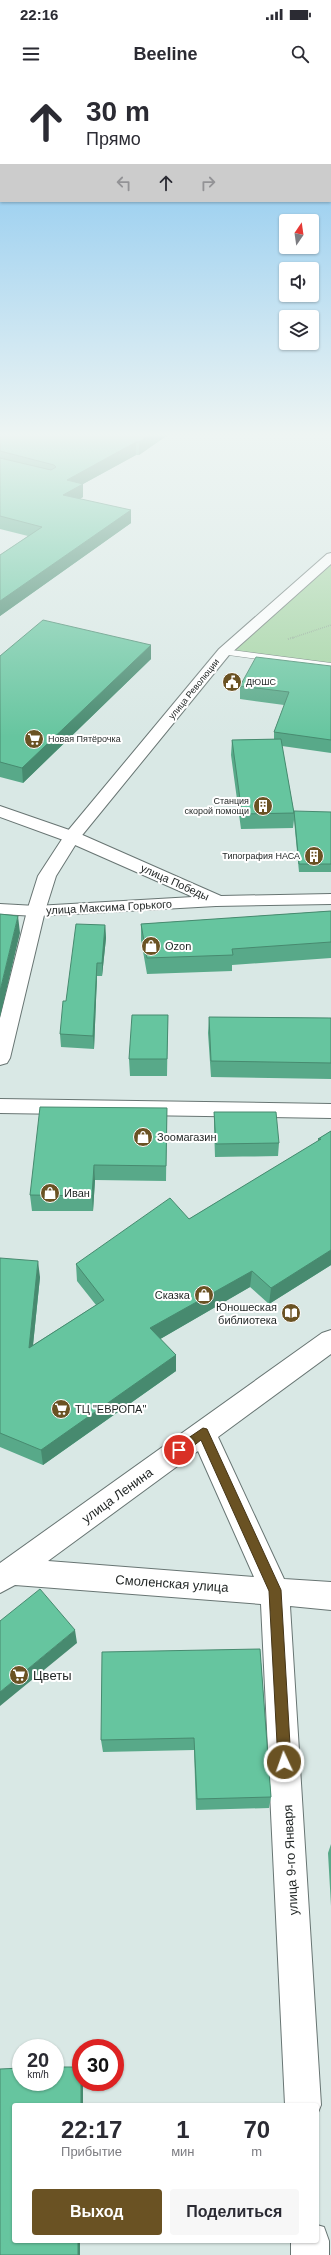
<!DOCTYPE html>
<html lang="ru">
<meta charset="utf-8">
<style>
body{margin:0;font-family:Helvetica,sans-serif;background:#f7f7f7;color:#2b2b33;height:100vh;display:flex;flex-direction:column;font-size:15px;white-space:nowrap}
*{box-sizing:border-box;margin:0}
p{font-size:13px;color:#7c7c81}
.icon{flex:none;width:22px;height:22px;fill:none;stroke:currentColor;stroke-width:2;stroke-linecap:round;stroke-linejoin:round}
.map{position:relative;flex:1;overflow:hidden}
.drawer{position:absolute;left:12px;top:2023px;width:307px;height:140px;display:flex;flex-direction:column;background:#fff;border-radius:4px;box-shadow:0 1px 3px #0004}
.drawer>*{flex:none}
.top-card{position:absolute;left:0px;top:0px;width:331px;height:122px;box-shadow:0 1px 3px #0004;background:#fff;color:#2b2b33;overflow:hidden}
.needle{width:26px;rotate:13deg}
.controls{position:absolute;left:279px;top:134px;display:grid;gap:8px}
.controls a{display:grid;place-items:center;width:40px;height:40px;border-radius:4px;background:#fff;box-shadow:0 1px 3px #0004;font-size:20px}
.speed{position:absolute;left:12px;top:1959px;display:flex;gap:8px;font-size:20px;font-weight:700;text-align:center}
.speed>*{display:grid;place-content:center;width:52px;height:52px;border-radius:50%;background:#fff;box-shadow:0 1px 3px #0004;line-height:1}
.speed small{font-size:10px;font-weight:400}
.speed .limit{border:6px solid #d22;background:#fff;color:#111}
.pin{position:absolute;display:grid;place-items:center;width:34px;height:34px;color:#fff;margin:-17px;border:2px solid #fff;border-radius:50%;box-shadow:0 1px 4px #0007}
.me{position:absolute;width:44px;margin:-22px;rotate:357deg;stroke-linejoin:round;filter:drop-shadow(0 0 3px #0008)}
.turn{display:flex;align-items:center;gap:14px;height:84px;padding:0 20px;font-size:18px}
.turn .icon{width:52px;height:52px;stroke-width:2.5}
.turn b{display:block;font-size:28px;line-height:34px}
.lanes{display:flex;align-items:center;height:38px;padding:0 20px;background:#0003;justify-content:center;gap:20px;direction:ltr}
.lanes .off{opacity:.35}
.eta{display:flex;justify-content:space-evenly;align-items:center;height:68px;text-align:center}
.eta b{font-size:24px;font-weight:600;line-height:28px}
.primary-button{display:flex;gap:8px;margin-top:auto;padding:8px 20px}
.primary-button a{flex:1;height:46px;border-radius:4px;background:#6a5223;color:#fff;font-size:16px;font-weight:600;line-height:46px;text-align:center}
.primary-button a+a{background:#f7f7f7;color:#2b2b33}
.status{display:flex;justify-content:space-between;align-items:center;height:28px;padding:0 20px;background:#fff;direction:ltr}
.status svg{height:11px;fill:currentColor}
header{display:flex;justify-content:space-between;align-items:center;height:52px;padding:0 20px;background:#fff;font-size:18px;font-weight:600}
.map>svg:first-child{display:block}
</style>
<div class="status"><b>22:16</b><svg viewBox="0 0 49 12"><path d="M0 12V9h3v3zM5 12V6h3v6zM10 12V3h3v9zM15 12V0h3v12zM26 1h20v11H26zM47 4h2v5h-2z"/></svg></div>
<header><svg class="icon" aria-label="menu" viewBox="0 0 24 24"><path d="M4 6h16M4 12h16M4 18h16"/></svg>Beeline<svg class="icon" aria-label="search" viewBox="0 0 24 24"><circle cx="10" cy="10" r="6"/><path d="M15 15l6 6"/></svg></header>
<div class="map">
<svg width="331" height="2175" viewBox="0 0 331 2175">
<rect width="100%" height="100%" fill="#d9e8e5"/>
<!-- green -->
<path fill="#a2d3a1" d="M331,477V586L224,572Z"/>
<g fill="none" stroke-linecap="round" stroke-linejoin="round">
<defs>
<path id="service" d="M224,569L331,583V589L221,574L220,572Z"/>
<path id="minor" d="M0,726L78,753L221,816L331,814V824L216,826L36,836L0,834V824L36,826L193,817L66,761L0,737Z
M0,1019L331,1024V1038L0,1033Z
M331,1250V1274L218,1357L284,1499L331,1502V1530L290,1526L321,2025L317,2035V2025H285L261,1524L15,1505L0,1513V1483L322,1253ZM198,1371L254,1497L48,1481Z
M317,2145L324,2147L329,2161V2175H291V2161H317Z"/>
<path id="primary" d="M331,473V484L229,575L79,759L56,796L45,831L10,978L7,983L0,985V938L27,831L38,796L66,753L219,569L327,474Z"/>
</defs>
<!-- service casing -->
<use href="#service" stroke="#687573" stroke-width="1"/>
<!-- minor casing -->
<use href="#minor" stroke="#687573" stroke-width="2"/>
<!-- primary casing -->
<use href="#primary" stroke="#687573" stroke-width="2"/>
<!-- path-far1 -->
<path stroke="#828c8a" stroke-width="1.5" stroke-dasharray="0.5 1.5" stroke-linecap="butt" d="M292,558L331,545"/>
<!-- path -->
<path stroke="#828c8a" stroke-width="2" stroke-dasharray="0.5 2" stroke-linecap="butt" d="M288,559L295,557"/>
<!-- service -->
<use href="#service" fill="#fff" fill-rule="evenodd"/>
<!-- minor -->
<use href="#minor" fill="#fff" fill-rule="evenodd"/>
<!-- primary -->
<use href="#primary" fill="#fff" fill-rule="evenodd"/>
</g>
<!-- wall -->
<path fill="#58a989" d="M0,352H172L139,375H136L83,404V417L80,419L131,430V443L0,536V475L28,456L0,449Z
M151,565V579L23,703L0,697V576Z
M331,586V673L282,666L294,733L331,732V792H299L294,740L293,748L241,749L231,675L232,660L274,659V652L284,625L240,619V606Z
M331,831V878L232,885V891L147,894L141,860V844Z
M105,845L106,858L102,896H97L94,969L61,967L60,954L66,921Z
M168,935L167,996H130L129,979Z
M209,937L331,938V999L211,997L208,953Z
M167,1028L166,1101L95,1100L93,1131H32L30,1115Z
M214,1032L279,1063L278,1076L215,1077L214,1046Z
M331,1051V1185L269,1224L250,1207L160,1259L176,1275V1291L43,1385L0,1367V1178L40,1197L33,1265L96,1225L77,1201L76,1184L189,1139L318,1061V1059Z
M260,1569L271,1717L269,1728L196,1730L194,1670L103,1672L101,1660Z
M331,1764V1826L328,1773Z"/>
<!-- shaded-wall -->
<path fill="#478a6f" d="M153,352H172L139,375V362Z
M136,362V375L83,404V417L64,428L63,415L67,400Z
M131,430V443L0,536V521Z
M151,565V579L23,703L22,688Z
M18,836L20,853L0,937V911Z
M105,845L106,858L102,896V883Z
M97,883V896L94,969L93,956Z
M94,1085L95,1100L93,1131L92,1116Z
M331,1170V1185L269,1224L271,1208Z
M38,1181L40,1197L31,1284L29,1268Z
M252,1191L250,1207L150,1265V1248Z
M176,1275V1291L43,1385L41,1370Z
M75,1550L77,1563L0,1626V1612Z
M81,2002H83V2025H81Z
M78,2161H80V2175H78Z"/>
<!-- building -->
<path fill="#66c59f" stroke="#478a6f" d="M0,352H153L139,362H136L67,400L83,404L63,415L131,430L0,521V475L42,447L0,436V378L51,390L56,387L54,385L0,371Z
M43,540L151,565L22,688L0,682V576Z
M256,577L331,586V660L274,652L289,612L240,606Z
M281,659L294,733L242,734L232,660Z
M294,731L331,732V784H299Z
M331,831V862L232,869L233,875L147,878L141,844Z
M0,834L18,836L0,911Z
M76,844L105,845L102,883H97L93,956L60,954L63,921H66Z
M132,935H168L167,979H129Z
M209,937L331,938V983L211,981Z
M40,1027L167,1028L166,1086L94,1085L92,1116L30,1115Z
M214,1032H276L279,1063L216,1064Z
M331,1051V1170L271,1208L252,1191L150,1248L176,1275L41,1370L0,1353V1178L38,1181L29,1268L104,1220L76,1184L170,1118L189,1139L321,1059H318Z
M40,1509L75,1550L0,1612V1541Z
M260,1569L271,1717L197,1719L194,1658L101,1660L102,1572Z
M55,1987H81V2025H14V2161H78V2175H0V1989L21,1988V2002H55Z"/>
<!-- sky -->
<linearGradient id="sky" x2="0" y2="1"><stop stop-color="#79c0ef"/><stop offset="0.54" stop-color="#eef5f3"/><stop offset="1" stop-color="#eef5f3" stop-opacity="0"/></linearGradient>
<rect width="331" height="657" fill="url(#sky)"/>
<!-- route -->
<path fill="#6a5223" stroke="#453517" d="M203,1348L207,1349L281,1510L291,1682L289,1687L284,1688L280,1687L278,1682L269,1511L201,1360L183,1374H175L173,1370L175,1367Z"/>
<!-- icons -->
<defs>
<symbol id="civic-disc" viewBox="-11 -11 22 22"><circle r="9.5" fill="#6a5223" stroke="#fff"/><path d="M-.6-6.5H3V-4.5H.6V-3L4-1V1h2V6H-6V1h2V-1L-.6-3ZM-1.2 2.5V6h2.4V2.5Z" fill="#fff"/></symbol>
<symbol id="supermarket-disc" viewBox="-11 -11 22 22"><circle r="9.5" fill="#6a5223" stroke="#fff"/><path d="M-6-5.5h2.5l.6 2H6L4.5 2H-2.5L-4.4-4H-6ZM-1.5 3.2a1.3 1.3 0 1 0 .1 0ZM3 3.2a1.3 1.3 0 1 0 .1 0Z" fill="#fff"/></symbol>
<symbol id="building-disc" viewBox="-11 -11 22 22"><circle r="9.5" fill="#6a5223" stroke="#fff"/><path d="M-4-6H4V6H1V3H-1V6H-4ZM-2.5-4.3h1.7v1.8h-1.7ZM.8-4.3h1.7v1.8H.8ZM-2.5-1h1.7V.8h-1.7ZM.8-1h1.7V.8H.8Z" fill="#fff"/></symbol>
<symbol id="shop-disc" viewBox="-11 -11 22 22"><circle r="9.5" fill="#6a5223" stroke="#fff"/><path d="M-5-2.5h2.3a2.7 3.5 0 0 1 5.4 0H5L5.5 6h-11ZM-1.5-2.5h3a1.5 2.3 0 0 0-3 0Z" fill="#fff"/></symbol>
<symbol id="library-disc" viewBox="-11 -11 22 22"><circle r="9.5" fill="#6a5223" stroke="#fff"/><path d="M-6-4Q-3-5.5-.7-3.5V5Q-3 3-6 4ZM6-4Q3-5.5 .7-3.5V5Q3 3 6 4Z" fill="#fff"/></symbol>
</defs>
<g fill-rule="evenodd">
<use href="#civic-disc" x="221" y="591" width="22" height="22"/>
<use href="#supermarket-disc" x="23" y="648" width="22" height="22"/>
<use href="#building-disc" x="252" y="715" width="22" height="22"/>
<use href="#building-disc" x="303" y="765" width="22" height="22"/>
<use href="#shop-disc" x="140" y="855" width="22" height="22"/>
<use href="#shop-disc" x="132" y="1046" width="22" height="22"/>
<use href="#shop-disc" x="39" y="1102" width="22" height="22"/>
<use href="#shop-disc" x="193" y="1204" width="22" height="22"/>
<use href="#library-disc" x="280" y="1222" width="22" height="22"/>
<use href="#supermarket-disc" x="50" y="1318" width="22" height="22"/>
<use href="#supermarket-disc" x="8" y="1584" width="22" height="22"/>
</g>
<g text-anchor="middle" stroke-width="4" stroke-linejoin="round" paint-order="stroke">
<!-- far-poi labels -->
<g font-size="9" fill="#1e2322" stroke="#fff" text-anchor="start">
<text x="246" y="605">ДЮШС</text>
<text x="48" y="662">Новая Пятёрочка</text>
<text x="249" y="724" text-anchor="end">Станция<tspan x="249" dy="10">скорой помощи</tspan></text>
<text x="300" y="779" text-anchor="end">Типография НАСА</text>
</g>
<!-- far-street labels -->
<g font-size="9" fill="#1e2322" stroke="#fff">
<text transform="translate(194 609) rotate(-51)" y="3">улица Революции</text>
</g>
<!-- street labels -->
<g font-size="11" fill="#1e2322" stroke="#fff">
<text transform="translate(175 802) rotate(24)" y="4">улица Победы</text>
<text transform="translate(109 827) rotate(-3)" y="4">улица Максима Горького</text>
</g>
<!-- poi labels -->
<g font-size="11" fill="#1e2322" stroke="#fff" text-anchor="start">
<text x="165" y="870">Ozon</text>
<text x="157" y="1061">Зоомагазин</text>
<text x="64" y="1117">Иван</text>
<text x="190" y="1219" text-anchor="end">Сказка</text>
<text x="277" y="1231" text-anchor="end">Юношеская<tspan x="277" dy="13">библиотека</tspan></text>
<text x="75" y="1333">ТЦ "ЕВРОПА"</text>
</g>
<!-- near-street labels -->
<g font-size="13" fill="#1e2322" stroke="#fff">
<text transform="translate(117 1415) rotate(-36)" y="5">улица Ленина</text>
<text transform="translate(172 1503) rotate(4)" y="5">Смоленская улица</text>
<text transform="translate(290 1780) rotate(-93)" y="5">улица 9-го Января</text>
</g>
<!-- near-poi labels -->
<g font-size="13" fill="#1e2322" stroke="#fff" text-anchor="start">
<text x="33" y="1600">Цветы</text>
</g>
</g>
</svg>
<div class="controls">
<a><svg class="needle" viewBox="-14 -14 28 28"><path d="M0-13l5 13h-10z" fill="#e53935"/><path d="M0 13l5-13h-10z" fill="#7c7c81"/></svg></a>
<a><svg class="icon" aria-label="sound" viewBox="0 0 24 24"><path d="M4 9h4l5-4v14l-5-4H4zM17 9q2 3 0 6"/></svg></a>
<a><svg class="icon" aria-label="layers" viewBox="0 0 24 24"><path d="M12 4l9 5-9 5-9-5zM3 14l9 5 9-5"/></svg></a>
</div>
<div class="speed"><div>20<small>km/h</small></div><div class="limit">30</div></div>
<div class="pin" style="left:179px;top:1370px;background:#d93025"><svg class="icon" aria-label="arrive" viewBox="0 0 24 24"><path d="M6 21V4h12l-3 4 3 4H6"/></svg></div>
<svg class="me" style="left:284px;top:1682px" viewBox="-20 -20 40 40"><circle r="17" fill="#6a5223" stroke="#fff" stroke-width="3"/><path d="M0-11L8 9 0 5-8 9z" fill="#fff"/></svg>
<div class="top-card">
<div class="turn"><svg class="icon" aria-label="ahead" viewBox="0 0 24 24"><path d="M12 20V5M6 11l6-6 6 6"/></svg><div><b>30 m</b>Прямо</div></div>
<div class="lanes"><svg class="icon off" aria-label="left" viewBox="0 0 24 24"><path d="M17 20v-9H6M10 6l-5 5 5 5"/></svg><svg class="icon" aria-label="ahead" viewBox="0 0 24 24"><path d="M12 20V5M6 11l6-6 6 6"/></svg><svg class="icon off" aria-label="right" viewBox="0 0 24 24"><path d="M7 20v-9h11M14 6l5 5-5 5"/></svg></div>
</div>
<section class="drawer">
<div class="eta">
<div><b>22:17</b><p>Прибытие</p></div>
<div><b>1</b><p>мин</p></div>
<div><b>70</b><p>m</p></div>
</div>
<div class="primary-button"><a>Выход</a><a>Поделиться</a></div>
</section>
</div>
